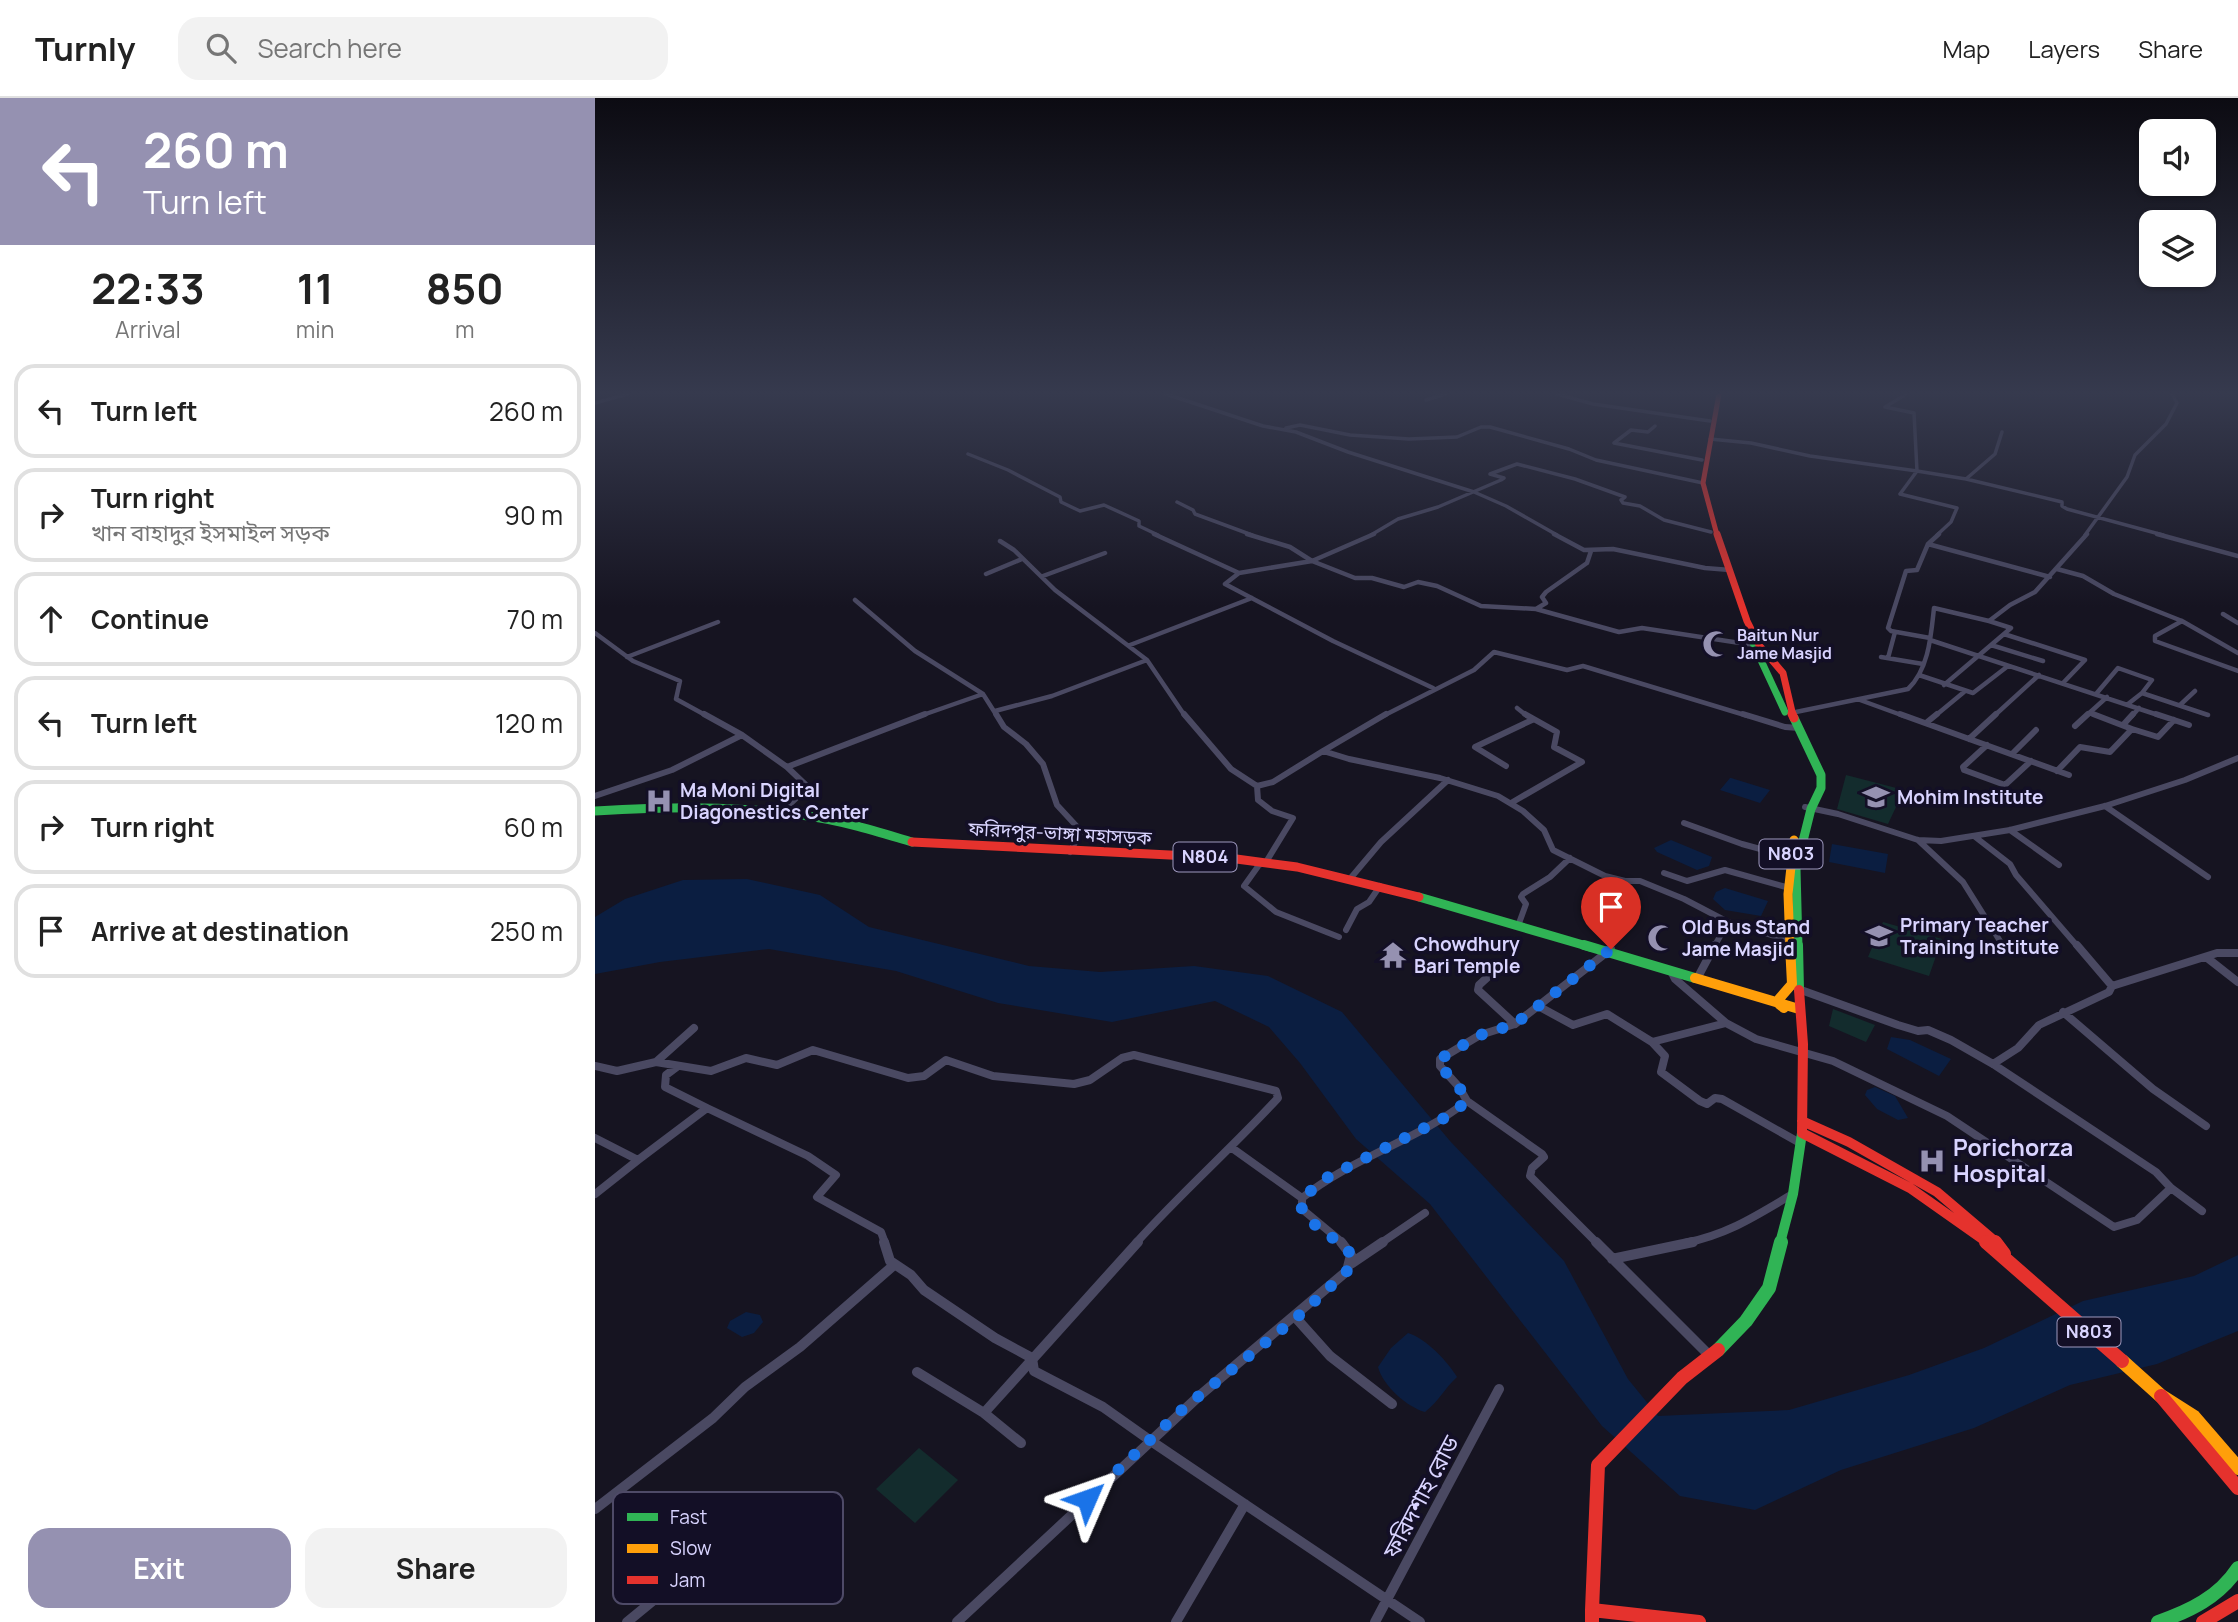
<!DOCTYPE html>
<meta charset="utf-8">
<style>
body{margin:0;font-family:Manrope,"Noto Sans Bengali",sans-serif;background:#f2f2f2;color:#222;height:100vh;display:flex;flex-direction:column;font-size:26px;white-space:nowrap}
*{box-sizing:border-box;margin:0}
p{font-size:23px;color:#767676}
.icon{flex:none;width:38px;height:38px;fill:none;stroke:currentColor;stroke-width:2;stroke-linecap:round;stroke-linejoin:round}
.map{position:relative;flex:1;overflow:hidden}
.panel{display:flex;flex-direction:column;background:#fff;width:595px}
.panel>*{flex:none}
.top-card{background:#9591b1;color:#fff;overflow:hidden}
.controls{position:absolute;left:1544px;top:21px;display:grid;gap:14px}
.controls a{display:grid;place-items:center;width:77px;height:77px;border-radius:14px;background:#fff;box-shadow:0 2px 5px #0004;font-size:35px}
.pin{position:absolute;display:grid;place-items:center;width:60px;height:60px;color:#fff;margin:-72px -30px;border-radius:50% 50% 50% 0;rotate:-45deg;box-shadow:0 0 7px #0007}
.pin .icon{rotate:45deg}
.me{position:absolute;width:77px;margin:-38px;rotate:47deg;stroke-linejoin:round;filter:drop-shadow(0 0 5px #0008)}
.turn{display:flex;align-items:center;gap:24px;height:147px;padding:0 28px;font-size:32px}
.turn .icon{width:91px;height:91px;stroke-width:2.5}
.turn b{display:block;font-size:49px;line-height:60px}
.eta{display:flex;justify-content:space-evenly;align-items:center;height:119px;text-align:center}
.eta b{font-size:42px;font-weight:700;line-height:49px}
.action{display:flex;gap:14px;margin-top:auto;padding:14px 28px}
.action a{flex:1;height:80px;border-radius:21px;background:#9591b1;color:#fff;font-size:28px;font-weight:700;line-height:80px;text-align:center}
.action a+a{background:#f2f2f2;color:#222}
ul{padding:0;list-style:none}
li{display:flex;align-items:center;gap:21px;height:94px;margin:0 14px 10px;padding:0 14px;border:4px solid #e0e0e0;border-radius:21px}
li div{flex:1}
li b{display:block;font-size:26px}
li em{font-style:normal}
header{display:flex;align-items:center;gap:42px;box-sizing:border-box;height:98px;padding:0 35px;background:#fff;border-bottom:2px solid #e0e0e0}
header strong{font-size:33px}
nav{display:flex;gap:38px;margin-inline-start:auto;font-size:24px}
.search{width:490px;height:63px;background:#f2f2f2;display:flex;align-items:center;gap:18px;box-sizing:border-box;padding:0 24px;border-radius:21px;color:#767676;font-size:26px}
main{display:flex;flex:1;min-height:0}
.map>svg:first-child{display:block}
</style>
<header>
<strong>Turnly</strong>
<div class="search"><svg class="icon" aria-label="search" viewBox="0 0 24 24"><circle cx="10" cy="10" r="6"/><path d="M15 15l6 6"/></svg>Search here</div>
<nav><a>Map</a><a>Layers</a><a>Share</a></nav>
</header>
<main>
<section class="panel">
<div class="top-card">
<div class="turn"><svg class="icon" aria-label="left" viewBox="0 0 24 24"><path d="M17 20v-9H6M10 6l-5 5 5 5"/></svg><div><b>260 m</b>Turn left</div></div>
</div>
<div class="eta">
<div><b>22:33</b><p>Arrival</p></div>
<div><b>11</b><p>min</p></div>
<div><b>850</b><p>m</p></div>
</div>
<ul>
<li><svg class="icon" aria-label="left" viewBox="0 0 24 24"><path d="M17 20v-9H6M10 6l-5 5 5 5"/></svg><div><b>Turn left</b></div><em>260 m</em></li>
<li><svg class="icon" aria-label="right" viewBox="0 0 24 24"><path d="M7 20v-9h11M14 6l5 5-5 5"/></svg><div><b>Turn right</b><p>খান বাহাদুর ইসমাইল সড়ক</p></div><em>90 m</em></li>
<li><svg class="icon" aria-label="ahead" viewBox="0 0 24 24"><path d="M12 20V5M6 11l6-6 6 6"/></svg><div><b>Continue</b></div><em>70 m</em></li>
<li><svg class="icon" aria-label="left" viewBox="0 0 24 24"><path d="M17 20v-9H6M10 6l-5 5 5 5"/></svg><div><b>Turn left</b></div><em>120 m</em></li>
<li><svg class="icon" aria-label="right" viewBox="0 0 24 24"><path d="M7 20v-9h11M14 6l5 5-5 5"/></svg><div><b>Turn right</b></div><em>60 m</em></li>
<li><svg class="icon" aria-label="arrive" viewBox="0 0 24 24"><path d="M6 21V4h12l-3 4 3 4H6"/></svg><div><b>Arrive at destination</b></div><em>250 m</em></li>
</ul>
<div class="action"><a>Exit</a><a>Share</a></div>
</section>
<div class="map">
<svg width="1643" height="1524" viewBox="0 0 1643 1524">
<rect width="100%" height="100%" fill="#161421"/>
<!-- green -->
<path fill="#132c2d" d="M1251,677L1309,692L1293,726L1242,711Z
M1288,824L1347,841L1334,878L1273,859Z
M1238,911L1280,927L1271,944L1234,928Z
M324,1350L363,1382L320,1425L281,1391Z"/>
<!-- water -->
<path fill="#0b1e41" d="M1135,680H1136L1175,692L1165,705L1125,692Z
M1076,742L1117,759L1114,768L1102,772L1062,754L1059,750Z
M1237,746L1293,756L1290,775L1234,764Z
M152,781L225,797L274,829L434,868L505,874L599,868L673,878L747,914L855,1043L969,1163L1033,1281L1063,1318L1194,1312L1314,1277L1389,1250L1488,1203L1599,1178L1643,1157V1233L1562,1266L1475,1287L1379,1330L1246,1372L1160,1412L1085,1398L1007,1328L835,1106L761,1041L705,965L674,929L620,903L517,924L403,905L301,873L174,851L65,864L0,876V819L30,801L88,782Z
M1130,790L1173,803L1166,818L1130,812L1118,801L1121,794Z
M1296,939L1315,942L1356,961L1344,978L1292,951Z
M1280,989L1300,998L1313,1020L1303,1022L1282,1011L1270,997L1272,992Z
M151,1214L165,1217L168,1224L159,1235L147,1239L132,1230L135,1223Z
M813,1235C831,1240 853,1264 862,1279C849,1291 845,1302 830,1314C812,1309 788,1288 783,1269L796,1250Z"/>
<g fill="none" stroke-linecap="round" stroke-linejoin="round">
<!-- street-far4 -->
<path stroke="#4a4962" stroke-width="3.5" d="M571,296L668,328L701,334L753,354L879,394L911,408L962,437
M962,296L998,306L1115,323
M1310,297L1290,309L1319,315L1322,373L1371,381L1467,404V408L1472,411L1568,437
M831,302L850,296
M0,305L32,296
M1060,328L1053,334L1036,332L1019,345L1107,362
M691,330L705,327L755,337L814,341L862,339L886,329H895L974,351L1001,362L1108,385
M1115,341L1156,345L1215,358L1322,373L1305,396L1362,410L1356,424L1342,437
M373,356L413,372L465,399L466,404L485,413L509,407L544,423V428L563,437
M1371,381L1400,356L1407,334
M582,404L598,412L600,416L657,437
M776,437L803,421L843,409L906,382L909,380L895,376L922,366L980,381L1030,399L1026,402L1028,405L1045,408L1069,422L1116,434
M1490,437L1532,379L1540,357L1571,326L1582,305L1577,296"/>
<!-- street-far3 -->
<path stroke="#4a4962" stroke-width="4.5" d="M559,436L644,475L630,486L738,543L838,590
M652,436L695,449L717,463L779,436
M959,436L989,452L1018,451L1110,470L1135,472
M1344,436L1333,446L1455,479
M1562,436L1643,458
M405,443L419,452L460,492L552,562L590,618
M1333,446L1322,472L1311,473L1293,530L1296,533L1335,540
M1462,471L1488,478L1519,496L1587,523L1643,555
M644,475L717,463L760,480H777L809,489L823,484L842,488L886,508L941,511L1024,534L1047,530L1158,547
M391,476L427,461
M448,478L510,455
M260,502L320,553L388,596
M941,511L951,505L947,499L951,494L992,465L996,453
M1628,516L1643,525
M1587,523L1560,538V543L1643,573
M0,535L38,563L85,583L81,601L112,618
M1409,536L1490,562L1468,585
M1160,538L1209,542
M1335,542L1566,618
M535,547L657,500
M1396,547L1448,563
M32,559L123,524
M1286,559L1328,566
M1293,560L1300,534
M1324,577L1378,595L1413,568
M1349,587L1416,530L1394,523
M1501,596L1523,570L1557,582L1547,595
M1265,602L1309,618
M1533,606L1547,595L1613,617
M1585,607L1600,593
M922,610L932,618
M400,613L457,598L552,562
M1196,615L1313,591C1334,571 1336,537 1339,510L1394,523L1415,507L1440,494L1492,436
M1495,615L1503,618
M325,618L388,596L402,618
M788,618L879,572L899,554L972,572L988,568L1153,618
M1340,618L1369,594
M1399,618L1444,577
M1491,618L1512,599
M1537,618L1544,610"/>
<!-- street-far2 -->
<path stroke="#4a4962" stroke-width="6" d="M401,616L409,629L431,646L448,666L462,707L486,733L475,754
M589,616L636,671L662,688L663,702L677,713L698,720L671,764L664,767L649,788L681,814L744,839
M791,616L728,653L754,661L845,680L903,698L928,713L949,732L958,752L1010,778L1030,783H1045L1089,801L1133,824L1196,843
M1148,616L1190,629L1204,630
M1305,616L1474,677
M1561,616L1594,627
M1331,625L1342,616
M1528,627L1538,616
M1480,628L1493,616
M1537,631L1563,639L1579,622
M147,637L192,669
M1374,641L1401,616
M1392,647L1368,669L1369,672L1410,687L1436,663
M1417,656L1441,632
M911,668L880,649L937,622
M1462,673L1485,649L1515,654L1537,631L1498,616
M662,688L678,684L728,653
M0,698L77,672L147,637L109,616
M916,705L987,664L959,649L962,634L930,616
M1510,708L1613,779
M1210,709L1243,716L1323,742L1346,743L1415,732L1510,708L1590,682L1643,660
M184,716L213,689L192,669L330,616
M1089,725L1147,746L1195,759
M1415,732L1464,767
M1379,738L1415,766L1421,777L1483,849
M1323,742L1368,784L1405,843
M1069,775L1092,783L1130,772L1191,789
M754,782L786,744L853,682
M923,828L931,806L926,799L928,796L955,779L975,760
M751,832L762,811L774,804L785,788
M1119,849L1133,824"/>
<!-- street-far1 -->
<path stroke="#4a4962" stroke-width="8" d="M1611,859L1643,884
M1077,875L1080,881L1131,925
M895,877L884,887L883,892L920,926
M1104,877L1120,847
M1517,888L1622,855H1642
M943,908L978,927L1012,916L1057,944L1131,925L1161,941L1238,963L1352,1018L1519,1129L1542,1122L1576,1090L1561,1074L1398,966L1356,942L1333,932L1323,933L1303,927L1206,892
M1468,914L1558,991L1611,1028
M1057,944L1070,958L1066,974L1105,1003L1112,1006L1120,1000L1127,1001L1205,1045
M61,964L99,930
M1398,966L1423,950L1444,927L1514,894L1517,888L1482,847
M0,968L22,973L61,964L116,973L151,960L182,967L218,952L313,980L329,978L351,962L398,978L479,986L495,982L527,960L539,957L681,993L683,1000C637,1050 586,1095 541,1145
M83,968L71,977L70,989L112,1010
M872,1003L947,1056L949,1059L937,1070L935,1078L1002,1145
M0,1040L43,1062L112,1010L213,1058L241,1077L222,1099L286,1134L290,1145
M637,1050L707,1100V1111L748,1145
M1576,1090L1607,1113
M0,1096L43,1062
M707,1100C758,1059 822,1043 872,1003L864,989L845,968V961L885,937L920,926L1016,851
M786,1145L830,1115
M1090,1145C1133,1136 1159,1119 1196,1097"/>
<!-- street -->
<path stroke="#4a4962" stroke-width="10" d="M289,1144L295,1163L316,1177L329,1192L400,1240L437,1260L439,1273L508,1309L556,1343L603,1299L752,1173L756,1157L746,1144
M1001,1144L1115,1258
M1017,1161L1098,1144
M757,1165L788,1144
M701,1220L735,1258L797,1306
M322,1274L389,1315L426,1345
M389,1315L543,1144
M0,1411L118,1320L150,1289L205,1249L299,1167
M32,1524L65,1497
M362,1524L556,1343L825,1524
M581,1524L650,1406
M780,1524L904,1291"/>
<!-- fast-far3 -->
<path stroke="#30b455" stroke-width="7" d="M1158,545L1190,614"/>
<!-- fast-far2 -->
<path stroke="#30b455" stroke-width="9" d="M1199,620L1226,677V690L1216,711L1201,771L1203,849
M0,713C71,709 143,707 213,718C249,723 283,734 317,744
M824,799L995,849"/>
<!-- fast-far1 -->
<path stroke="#30b455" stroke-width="10" d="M989,847L1100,880
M1203,847L1204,892
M1185,1145L1198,1096L1207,1035"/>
<!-- fast -->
<path stroke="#30b455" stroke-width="14" d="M1123,1252L1151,1223L1174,1190L1186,1144
M1563,1524C1595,1513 1624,1499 1643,1470"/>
<!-- slow-far2 -->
<path stroke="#ff9f0a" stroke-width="9" d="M1195,849L1193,796L1199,742"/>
<!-- slow-far1 -->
<path stroke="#ff9f0a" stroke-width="10" d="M1100,880L1204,911
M1189,910L1184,906V901L1197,886L1195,847"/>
<!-- slow -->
<path stroke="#ff9f0a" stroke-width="14" d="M1527,1263L1566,1298L1599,1319L1643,1370"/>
<!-- jam-far4 -->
<path stroke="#e5322d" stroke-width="5" d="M1122,437L1108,385L1124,296"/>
<!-- jam-far3 -->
<path stroke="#e5322d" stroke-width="7" d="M1122,436L1152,523L1164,547L1188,575L1198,618"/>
<!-- jam-far2 -->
<path stroke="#e5322d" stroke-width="9" d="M1197,616L1199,620
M317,744L634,760L702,769L824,799"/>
<!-- jam-far1 -->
<path stroke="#e5322d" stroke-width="10" d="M1204,892L1208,946L1207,1035L1315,1090L1393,1145
M1207,1023L1254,1044L1342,1094L1402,1145"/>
<!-- jam -->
<path stroke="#e5322d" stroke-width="14" d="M1391,1144L1527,1263
M1400,1144L1409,1156
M1566,1298L1643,1390
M997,1512L1003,1367L1087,1280L1123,1252
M997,1524V1512L1104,1524
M1608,1524L1643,1503"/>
</g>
<!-- sky -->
<linearGradient id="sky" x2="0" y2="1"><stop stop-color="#0c0b12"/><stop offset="0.58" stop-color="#363a4e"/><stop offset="1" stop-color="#363a4e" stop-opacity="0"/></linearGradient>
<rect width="1643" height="509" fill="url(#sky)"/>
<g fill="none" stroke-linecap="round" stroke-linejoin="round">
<!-- route -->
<path stroke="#1a73e8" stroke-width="12" stroke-dasharray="0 21.6" d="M492,1401L589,1310L701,1220L735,1189L752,1173L757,1158C747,1142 712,1127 707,1111C706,1108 707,1104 707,1100L733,1079L853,1018L872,1003L864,989L845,968V961L885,937L920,926L1016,851"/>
</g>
<!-- icons -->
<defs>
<symbol id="mosque-bare" viewBox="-9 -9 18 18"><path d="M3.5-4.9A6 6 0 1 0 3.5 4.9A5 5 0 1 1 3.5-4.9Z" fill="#9591b1" stroke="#130f26" stroke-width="2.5" paint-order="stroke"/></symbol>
<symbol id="school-bare" viewBox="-9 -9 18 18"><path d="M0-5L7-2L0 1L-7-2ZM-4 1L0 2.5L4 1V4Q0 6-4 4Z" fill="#9591b1" stroke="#130f26" stroke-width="2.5" paint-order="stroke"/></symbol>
<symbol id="hospital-bare" viewBox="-9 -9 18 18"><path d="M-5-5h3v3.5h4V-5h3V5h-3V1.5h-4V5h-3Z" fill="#9591b1" stroke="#130f26" stroke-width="2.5" paint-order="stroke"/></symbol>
<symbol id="university-bare" viewBox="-9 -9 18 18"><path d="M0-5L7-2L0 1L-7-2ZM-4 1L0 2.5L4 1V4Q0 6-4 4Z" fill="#9591b1" stroke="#130f26" stroke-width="2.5" paint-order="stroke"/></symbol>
<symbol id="temple-bare" viewBox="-9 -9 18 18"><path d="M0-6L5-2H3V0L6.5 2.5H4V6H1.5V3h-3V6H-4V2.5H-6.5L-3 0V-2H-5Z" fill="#9591b1" stroke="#130f26" stroke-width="2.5" paint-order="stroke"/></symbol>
</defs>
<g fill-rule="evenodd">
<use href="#mosque-bare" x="1102" y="527" width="38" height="38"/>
<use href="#school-bare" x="1262" y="680" width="38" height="38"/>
<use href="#hospital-bare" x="45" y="684" width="38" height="38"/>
<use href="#university-bare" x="1265" y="819" width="38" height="38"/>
<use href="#mosque-bare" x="1047" y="821" width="38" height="38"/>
<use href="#temple-bare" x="779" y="838" width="38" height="38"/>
<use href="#hospital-bare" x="1318" y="1044" width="38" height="38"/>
</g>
<g text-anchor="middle" stroke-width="7" stroke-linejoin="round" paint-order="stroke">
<!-- far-poi labels -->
<g font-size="16" font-weight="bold" fill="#d9d4ff" stroke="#130f26" text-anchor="start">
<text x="1142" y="543">Baitun Nur<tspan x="1142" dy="18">Jame Masjid</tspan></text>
</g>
<!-- shield labels -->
<g fill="#130f26" stroke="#9e99be" stroke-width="2">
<rect x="1164.5" y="741.5" width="63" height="29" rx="5"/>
<rect x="578.5" y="744.5" width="63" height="29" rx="5"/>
<rect x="1462.5" y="1219.5" width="63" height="29" rx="5"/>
</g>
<g font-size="18" font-weight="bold" fill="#d9d4ff">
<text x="1196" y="762">N803</text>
<text x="610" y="765">N804</text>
<text x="1494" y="1240">N803</text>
</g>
<!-- poi labels -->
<g font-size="19" font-weight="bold" fill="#d9d4ff" stroke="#130f26" text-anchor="start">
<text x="85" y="699">Ma Moni Digital<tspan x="85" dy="22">Diagonestics Center</tspan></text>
<text x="1302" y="706">Mohim Institute</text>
<text x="1305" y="834">Primary Teacher<tspan x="1305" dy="22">Training Institute</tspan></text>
<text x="1087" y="836">Old Bus Stand<tspan x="1087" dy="22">Jame Masjid</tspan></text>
<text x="819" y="853">Chowdhury<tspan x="819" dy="22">Bari Temple</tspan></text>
</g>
<!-- street labels -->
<g font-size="19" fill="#d9d4ff" stroke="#130f26">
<text transform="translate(465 735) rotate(3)" y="7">ফরিদপুর-ভাঙ্গা মহাসড়ক</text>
</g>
<!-- near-poi labels -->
<g font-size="23" font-weight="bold" fill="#d9d4ff" stroke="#130f26" text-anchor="start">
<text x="1358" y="1058">Porichorza<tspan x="1358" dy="26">Hospital</tspan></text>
</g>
<!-- near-street labels -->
<g font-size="23" fill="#d9d4ff" stroke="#130f26">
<text transform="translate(826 1399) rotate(-62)" y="8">ফরিদশাহ রোড</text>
</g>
</g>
<!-- legend -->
<rect x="18" y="1394" width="230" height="112" rx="10" fill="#130f26" stroke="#4e4a67" stroke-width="2"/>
<rect x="32" y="1415" width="31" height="8" fill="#30b455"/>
<rect x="32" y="1446" width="31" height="9" fill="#ff9f0a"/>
<rect x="32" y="1478" width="31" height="8" fill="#e5322d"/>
<g font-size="19" fill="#d9d4ff">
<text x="75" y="1426">Fast</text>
<text x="75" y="1457">Slow</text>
<text x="75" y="1489">Jam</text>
</g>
</svg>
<div class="controls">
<a><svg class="icon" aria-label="sound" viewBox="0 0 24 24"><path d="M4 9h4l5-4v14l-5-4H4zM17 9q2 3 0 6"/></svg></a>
<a><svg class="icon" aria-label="layers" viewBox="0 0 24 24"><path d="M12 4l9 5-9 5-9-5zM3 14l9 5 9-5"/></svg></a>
</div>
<div class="pin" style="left:1016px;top:851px;background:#d93025"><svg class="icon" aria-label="arrive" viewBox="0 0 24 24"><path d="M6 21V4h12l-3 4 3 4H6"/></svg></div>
<svg class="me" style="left:492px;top:1401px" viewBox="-20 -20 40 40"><path d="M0-17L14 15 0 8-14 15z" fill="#1a73e8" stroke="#fff" stroke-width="4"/></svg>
</div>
</main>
